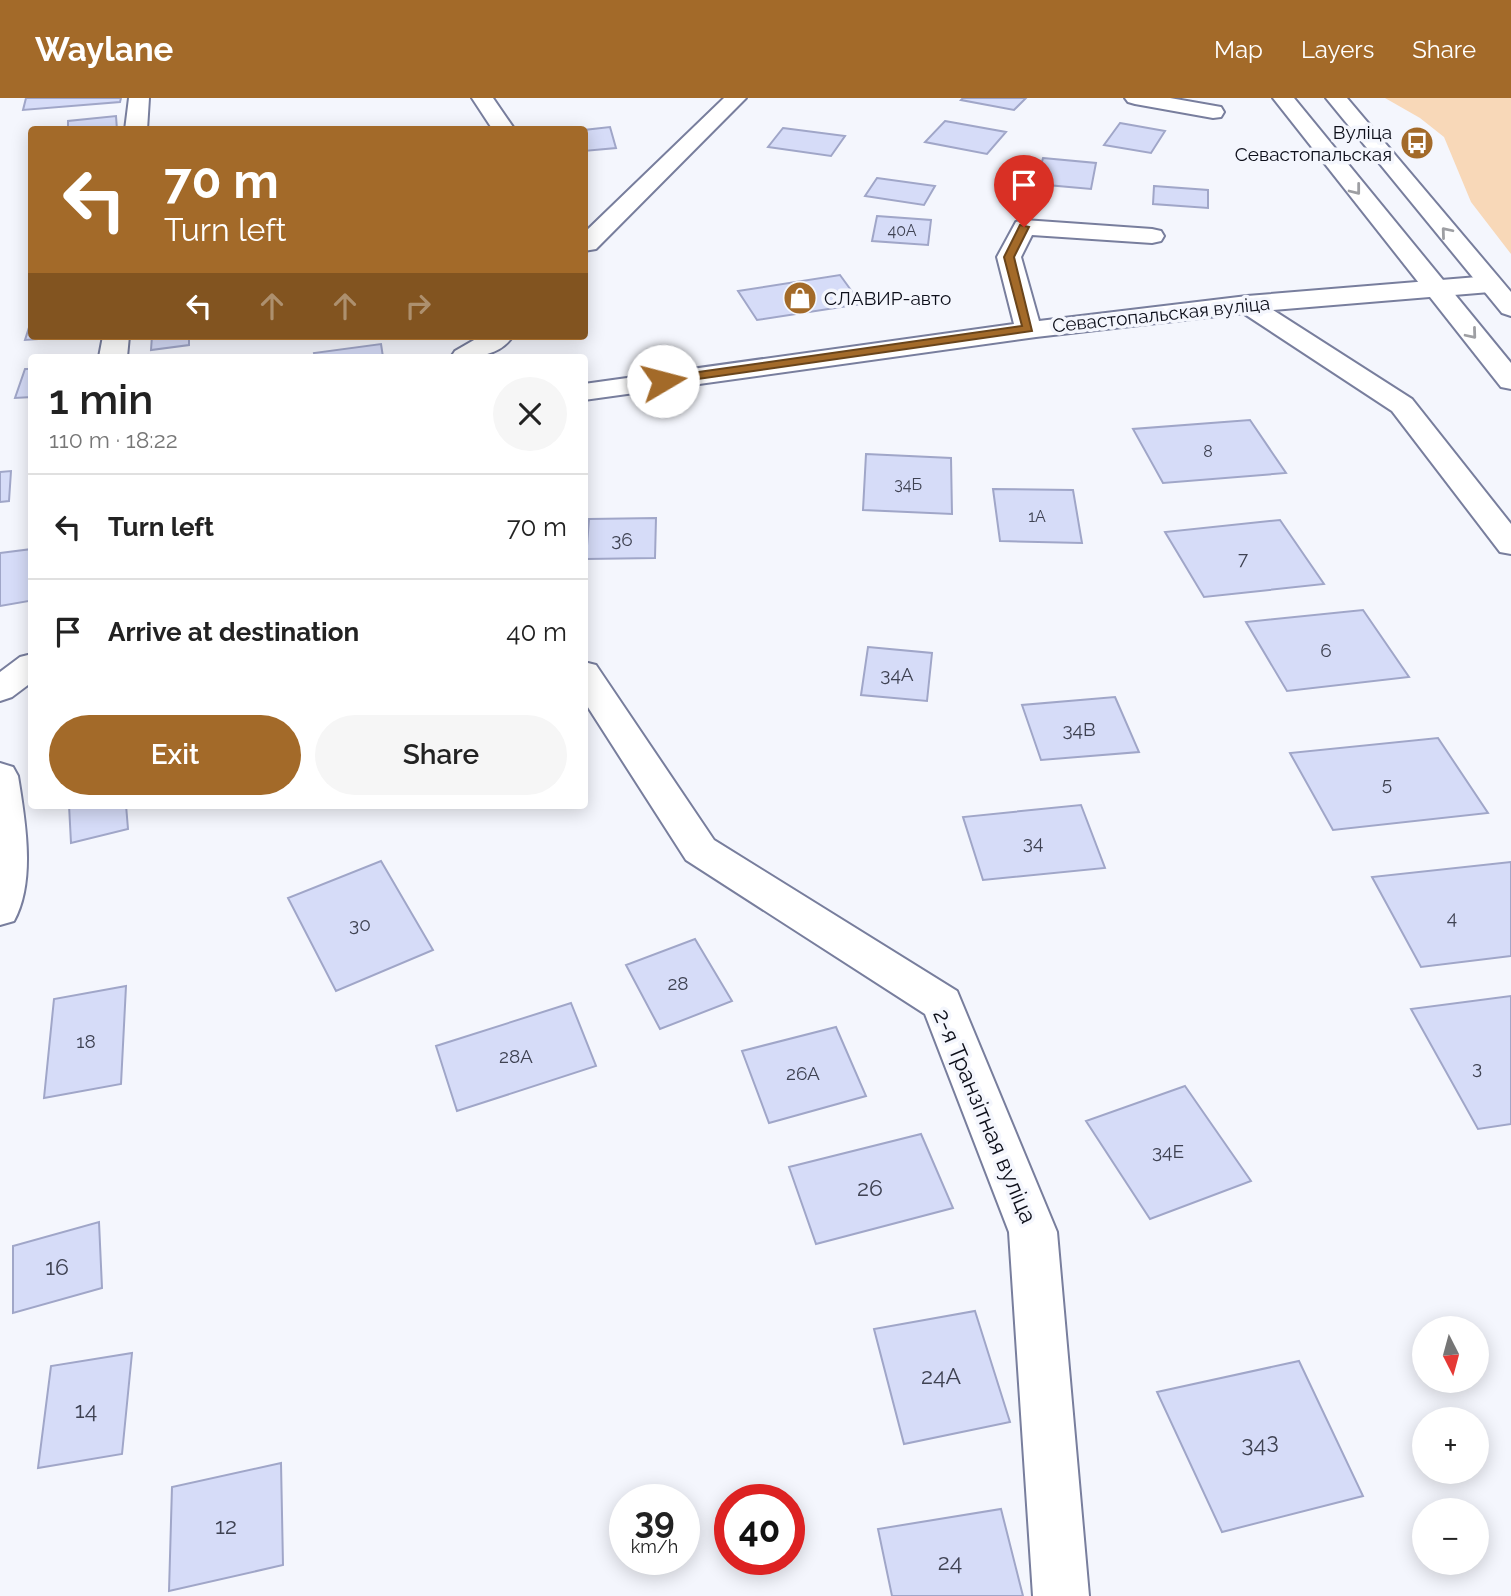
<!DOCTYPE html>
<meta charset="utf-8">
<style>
body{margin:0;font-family:Raleway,sans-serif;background:#f6f6f6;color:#222;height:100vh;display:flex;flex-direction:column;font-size:26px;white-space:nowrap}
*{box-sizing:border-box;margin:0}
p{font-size:23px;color:#767676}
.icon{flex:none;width:38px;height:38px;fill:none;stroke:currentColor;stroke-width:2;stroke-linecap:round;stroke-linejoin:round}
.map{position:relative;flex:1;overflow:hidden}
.panel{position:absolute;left:28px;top:256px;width:560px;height:455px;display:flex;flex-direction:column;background:#fff;border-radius:7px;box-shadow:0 4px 18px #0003}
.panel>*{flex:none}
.top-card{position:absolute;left:28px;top:28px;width:560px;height:214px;border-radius:7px;box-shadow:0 4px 18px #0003;background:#a36a29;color:#fff;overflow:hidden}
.needle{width:46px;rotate:174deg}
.tools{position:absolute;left:1412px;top:1218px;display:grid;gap:14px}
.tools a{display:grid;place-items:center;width:77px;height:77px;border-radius:50%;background:#fff;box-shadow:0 4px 18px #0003;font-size:35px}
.speed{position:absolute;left:609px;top:1386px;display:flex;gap:14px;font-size:35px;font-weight:700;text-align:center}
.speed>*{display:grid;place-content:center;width:91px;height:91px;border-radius:50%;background:#fff;box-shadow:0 4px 18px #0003;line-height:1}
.speed small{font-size:18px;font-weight:400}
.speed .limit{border:10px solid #d22;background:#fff;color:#111}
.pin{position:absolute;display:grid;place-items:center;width:60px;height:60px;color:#fff;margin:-72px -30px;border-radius:50% 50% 50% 0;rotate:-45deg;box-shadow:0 0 7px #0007}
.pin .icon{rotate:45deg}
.me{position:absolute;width:77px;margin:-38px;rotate:82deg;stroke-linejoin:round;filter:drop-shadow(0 0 5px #0008)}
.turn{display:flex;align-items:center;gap:24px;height:147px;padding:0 21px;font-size:32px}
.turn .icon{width:91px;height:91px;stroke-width:2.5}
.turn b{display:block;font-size:49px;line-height:60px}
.lanes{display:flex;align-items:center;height:66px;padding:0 21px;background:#0003;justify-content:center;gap:35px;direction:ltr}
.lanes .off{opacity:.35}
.round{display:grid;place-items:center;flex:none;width:74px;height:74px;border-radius:37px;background:#f6f6f6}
.summary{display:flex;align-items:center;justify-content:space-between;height:119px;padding:0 21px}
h1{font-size:42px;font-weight:600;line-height:52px}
.button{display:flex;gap:14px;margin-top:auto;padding:14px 21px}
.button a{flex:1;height:80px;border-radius:42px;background:#a36a29;color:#fff;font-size:28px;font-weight:600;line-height:80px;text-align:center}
.button a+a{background:#f6f6f6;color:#222}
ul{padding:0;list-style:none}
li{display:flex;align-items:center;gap:21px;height:105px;padding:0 21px;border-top:2px solid #e0e0e0}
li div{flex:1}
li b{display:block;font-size:26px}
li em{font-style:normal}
header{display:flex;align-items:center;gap:42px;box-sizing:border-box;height:98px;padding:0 35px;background:#a36a29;color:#fff}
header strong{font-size:33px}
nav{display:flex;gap:38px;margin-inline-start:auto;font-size:24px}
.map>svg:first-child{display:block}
</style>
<header>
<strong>Waylane</strong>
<nav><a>Map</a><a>Layers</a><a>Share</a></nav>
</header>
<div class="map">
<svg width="1511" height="1498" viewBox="0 0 1511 1498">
<rect width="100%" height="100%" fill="#f4f6fd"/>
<!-- green -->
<path fill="#f8d8b8" d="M1385,0H1511V156L1471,104L1444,39L1420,20Z"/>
<!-- building -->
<path fill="#d6dcf8" stroke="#a0a6c8" stroke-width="2" d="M26,0H121L120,4L23,12Z
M963,0H1026L1014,12L961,2Z
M116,18L117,32H68V23Z
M945,23L1006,34L987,56L925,44Z
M1120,25L1165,33L1151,55L1104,47Z
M610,29L616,50L584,53V32Z
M783,30L845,38L831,58L768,49Z
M1043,60L1096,65L1091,91L1036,86Z
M877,80L935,88L924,107L865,98Z
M1154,88L1208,92V110L1153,106Z
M877,118L931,122L928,147L872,143Z
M840,177L861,206L757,222L738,193Z
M32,220V238H84L25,242Z
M152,238H189V247L151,252Z
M381,246L383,259H315L314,255Z
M25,271H32V299L15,300Z
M1250,322L1286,375L1163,385L1133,331Z
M866,356L951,360L952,416L863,412Z
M11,373L9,403L0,404V374Z
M993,391L1073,392L1082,445L1000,443Z
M656,420L655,460L586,461L589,421Z
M1280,422L1324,486L1204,499L1165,434Z
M32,451L29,503L0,508V455Z
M1363,512L1409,579L1287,593L1246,524Z
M868,549L932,555L927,603L861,597Z
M1115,599L1139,654L1041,662L1022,607Z
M1438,640L1488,715L1333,732L1290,655Z
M69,707H126L128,731L71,745Z
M1081,707L1105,770L983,782L963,719Z
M381,763L433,852L336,893L288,800Z
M1511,764V858L1421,869L1372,779Z
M695,841L732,903L660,931L626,867Z
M126,888L121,986L44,1000L54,901Z
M1511,898V1026L1478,1031L1411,911Z
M571,905L596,968L457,1013L436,948Z
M836,929L866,998L769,1025L742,953Z
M1185,988L1251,1083L1150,1121L1086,1023Z
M921,1036L953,1110L816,1146L789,1069Z
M99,1124L102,1190L13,1215V1148Z
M975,1213L1010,1324L904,1346L874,1231Z
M132,1255L122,1356L38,1370L51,1268Z
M1299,1263L1363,1398L1222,1434L1157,1294Z
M281,1365L283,1467L169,1493L172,1389Z
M1001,1411L1023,1498H892L878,1431Z"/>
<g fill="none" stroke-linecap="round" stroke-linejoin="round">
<defs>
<path id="minor" d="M129,0H149L147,32H125Z
M472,0H493L515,32H493Z
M724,0H746L596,151L584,153V135Z
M1125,0H1170L1221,9L1224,14L1221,19L1213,20L1135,6L1128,4Z
M1024,122L1152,131L1161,133L1164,138L1161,143L1152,145L1032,137L1021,159L1039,223L1247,198L1490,178L1499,181L1503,186L1499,191L1490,194L1273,212L1412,301L1511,426V456L1500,454L1392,313L1243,215L1036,239L584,302V286L1014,226L997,159L1016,124Z
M103,238H129L127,259H99Z
M481,238H513C499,259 475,259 451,259L455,253Z
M32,556V584L12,599L0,603V574L20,559Z
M584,564L596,567L714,742L957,893L1057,1134L1089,1498H1033L1009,1134L925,916L686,762L584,603Z
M0,665L13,669L18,678C25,721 36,783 14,823L0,827Z"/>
<path id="major" d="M1273,0H1294L1511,265V291L1501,289Z
M1326,0H1347L1511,194V218L1502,215Z"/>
</defs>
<!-- minor casing -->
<use href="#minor" stroke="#787e9d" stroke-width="4"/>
<!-- major casing -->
<use href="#major" stroke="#787e9d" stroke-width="4"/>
<!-- minor -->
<use href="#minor" fill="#fff" fill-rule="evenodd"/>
<!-- major -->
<use href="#major" fill="#fff" fill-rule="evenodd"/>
</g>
<!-- one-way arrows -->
<defs><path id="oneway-chevron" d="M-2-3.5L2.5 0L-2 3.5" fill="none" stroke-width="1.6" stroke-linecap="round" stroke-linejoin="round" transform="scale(1.75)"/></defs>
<g stroke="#9e9fa3">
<use href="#oneway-chevron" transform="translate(1356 92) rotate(52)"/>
<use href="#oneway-chevron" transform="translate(1446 134) rotate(-130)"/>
<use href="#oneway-chevron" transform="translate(1472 236) rotate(50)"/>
</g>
<!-- route -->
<path fill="#a36a29" stroke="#6a451b" stroke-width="2" d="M1020,127L1029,129L1014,159L1032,233L663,286L657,283L663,279L1022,228L1004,159Z"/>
<!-- icons -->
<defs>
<symbol id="bus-disc" viewBox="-11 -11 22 22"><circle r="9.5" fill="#a36a29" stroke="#f4f6fd"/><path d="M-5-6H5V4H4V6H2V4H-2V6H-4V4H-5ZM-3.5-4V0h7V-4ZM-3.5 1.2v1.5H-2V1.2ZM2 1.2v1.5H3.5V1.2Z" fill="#fff"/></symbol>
<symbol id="shop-disc" viewBox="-11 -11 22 22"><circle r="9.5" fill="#a36a29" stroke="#f4f6fd"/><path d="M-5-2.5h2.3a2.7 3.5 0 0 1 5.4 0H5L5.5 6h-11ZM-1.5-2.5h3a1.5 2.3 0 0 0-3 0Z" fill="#fff"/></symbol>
</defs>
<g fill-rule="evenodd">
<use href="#bus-disc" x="1398" y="26" width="38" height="38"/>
<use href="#shop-disc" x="781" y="181" width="38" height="38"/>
</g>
<g text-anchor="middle" stroke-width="7" stroke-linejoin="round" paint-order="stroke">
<!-- far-number labels -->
<g font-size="16" fill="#3f4252">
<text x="902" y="138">40А</text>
<text x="1208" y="359">8</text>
<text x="908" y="392">34Б</text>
<text x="1037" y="424">1А</text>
</g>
<!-- far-poi labels -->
<g font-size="19" fill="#0d0f1a" stroke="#f4f6fd" text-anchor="end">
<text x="1392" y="41">Вуліца<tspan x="1392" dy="22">Севастопальская</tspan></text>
<text x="824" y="207" text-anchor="start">СЛАВИР-авто</text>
</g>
<!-- far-street labels -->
<g font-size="19" fill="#0d0f1a" stroke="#f4f6fd">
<text transform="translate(1161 216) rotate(-6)" y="7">Севастопальская вуліца</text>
</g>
<!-- number labels -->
<g font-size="19" fill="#3f4252">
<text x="622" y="448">36</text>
<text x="1243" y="467">7</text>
<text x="1326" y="559">6</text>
<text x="897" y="583">34А</text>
<text x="1079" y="638">34В</text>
<text x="1387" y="692">5</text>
<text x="1033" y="751">34</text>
<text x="1452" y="826">4</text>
<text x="360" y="833">30</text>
<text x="678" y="892">28</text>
<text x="86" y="950">18</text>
<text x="516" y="965">28А</text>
<text x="1477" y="976">3</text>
<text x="803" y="982">26А</text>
<text x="1168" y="1060">34Е</text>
</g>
<!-- street labels -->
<g font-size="23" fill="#0d0f1a" stroke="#f4f6fd">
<text transform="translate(985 1018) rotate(67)" y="8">2-я Транзітная вуліца</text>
</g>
<!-- near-number labels -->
<g font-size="23" fill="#3f4252">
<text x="870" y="1098">26</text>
<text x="57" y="1177">16</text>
<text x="941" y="1286">24А</text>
<text x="86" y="1320">14</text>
<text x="1260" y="1354">34З</text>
<text x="226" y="1436">12</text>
<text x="950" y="1472">24</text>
</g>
</g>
</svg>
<div class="tools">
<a><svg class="needle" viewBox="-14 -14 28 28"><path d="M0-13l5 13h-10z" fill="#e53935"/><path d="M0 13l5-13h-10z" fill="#767676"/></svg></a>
<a>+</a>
<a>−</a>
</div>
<div class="speed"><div>39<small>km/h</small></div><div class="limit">40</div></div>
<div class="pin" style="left:1024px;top:129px;background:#d93025"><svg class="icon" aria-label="arrive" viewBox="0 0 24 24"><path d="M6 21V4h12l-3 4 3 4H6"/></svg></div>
<svg class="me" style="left:663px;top:283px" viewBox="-20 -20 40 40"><circle r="19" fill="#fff"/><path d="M0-13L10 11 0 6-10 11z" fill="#a36a29"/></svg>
<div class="top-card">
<div class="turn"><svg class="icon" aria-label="left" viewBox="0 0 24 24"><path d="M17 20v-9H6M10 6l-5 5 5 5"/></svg><div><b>70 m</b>Turn left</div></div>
<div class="lanes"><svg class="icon" aria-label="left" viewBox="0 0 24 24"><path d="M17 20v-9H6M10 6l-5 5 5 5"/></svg><svg class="icon off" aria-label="ahead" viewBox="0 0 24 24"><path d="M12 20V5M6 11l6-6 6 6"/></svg><svg class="icon off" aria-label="ahead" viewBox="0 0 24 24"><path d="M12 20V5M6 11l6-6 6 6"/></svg><svg class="icon off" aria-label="right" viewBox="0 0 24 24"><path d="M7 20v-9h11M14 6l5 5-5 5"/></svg></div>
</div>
<section class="panel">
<div class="summary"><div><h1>1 min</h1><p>110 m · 18:22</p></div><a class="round"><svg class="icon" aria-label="close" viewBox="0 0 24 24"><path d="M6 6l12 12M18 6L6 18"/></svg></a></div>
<ul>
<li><svg class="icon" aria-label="left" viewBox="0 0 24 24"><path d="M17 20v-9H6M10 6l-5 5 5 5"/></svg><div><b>Turn left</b></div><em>70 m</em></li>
<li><svg class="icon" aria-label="arrive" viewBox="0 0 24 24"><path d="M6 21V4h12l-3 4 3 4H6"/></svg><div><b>Arrive at destination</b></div><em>40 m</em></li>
</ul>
<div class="button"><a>Exit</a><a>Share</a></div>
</section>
</div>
